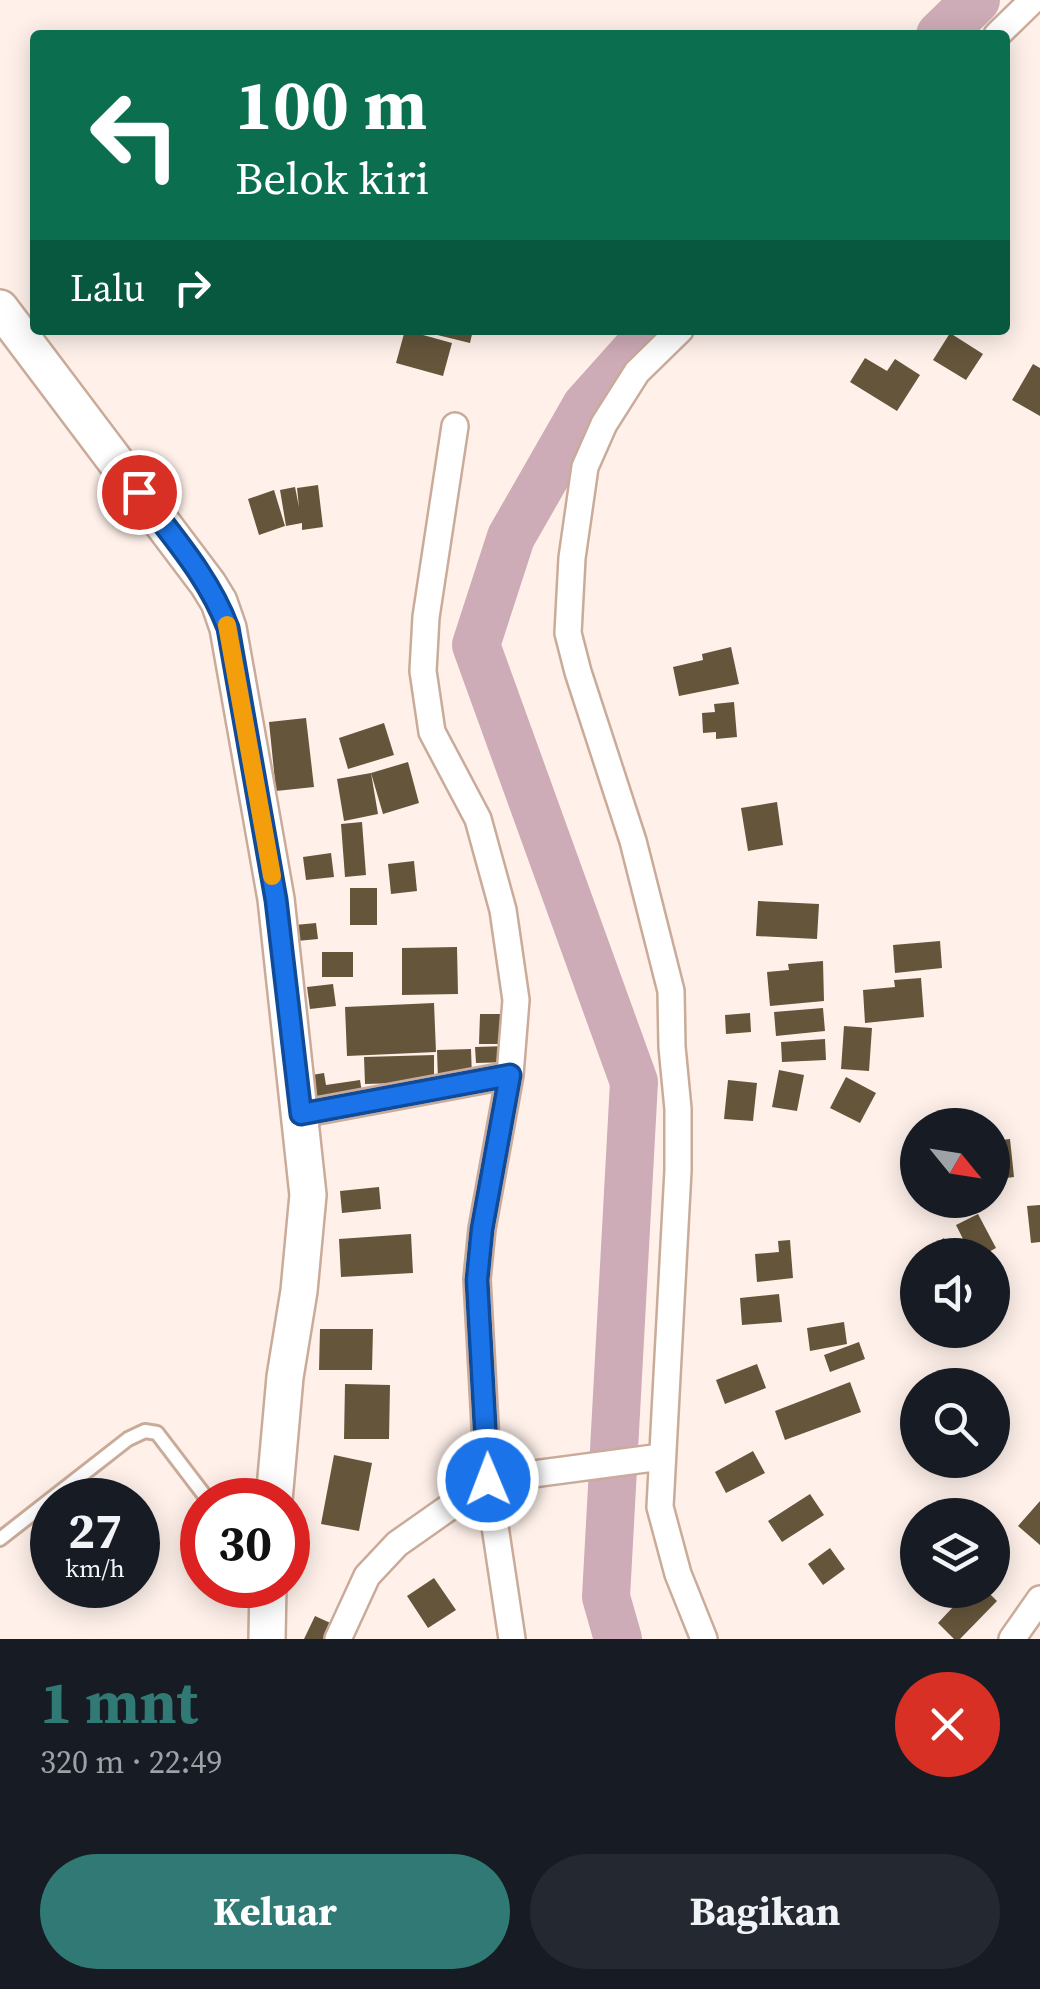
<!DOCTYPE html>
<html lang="id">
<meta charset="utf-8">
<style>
body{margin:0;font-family:"Source Serif 4",serif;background:#242831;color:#f1f3f6;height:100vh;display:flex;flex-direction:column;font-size:38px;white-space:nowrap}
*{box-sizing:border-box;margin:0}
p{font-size:32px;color:#9ea1a6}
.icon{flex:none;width:55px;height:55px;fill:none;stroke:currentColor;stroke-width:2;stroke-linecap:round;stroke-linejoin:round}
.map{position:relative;height:1639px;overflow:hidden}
.details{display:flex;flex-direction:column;background:#171b24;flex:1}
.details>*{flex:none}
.guide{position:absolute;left:30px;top:30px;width:980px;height:305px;border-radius:10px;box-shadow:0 5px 25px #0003;background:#0b6e4f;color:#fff;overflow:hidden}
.needle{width:65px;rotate:120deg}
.fabs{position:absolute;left:900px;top:1108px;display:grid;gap:20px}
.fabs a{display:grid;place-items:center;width:110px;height:110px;border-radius:50%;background:#171b24;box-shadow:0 5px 25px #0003;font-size:50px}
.speed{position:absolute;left:30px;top:1478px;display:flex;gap:20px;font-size:50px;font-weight:700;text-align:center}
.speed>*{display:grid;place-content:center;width:130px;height:130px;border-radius:50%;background:#171b24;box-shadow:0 5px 25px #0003;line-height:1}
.speed small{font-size:25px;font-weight:400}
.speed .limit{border:15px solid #d22;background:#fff;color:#111}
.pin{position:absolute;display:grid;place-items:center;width:85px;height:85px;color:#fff;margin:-42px;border:5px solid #fff;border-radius:50%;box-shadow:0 2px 10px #0007}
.me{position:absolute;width:110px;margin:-55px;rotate:359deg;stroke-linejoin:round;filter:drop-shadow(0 0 8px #0008)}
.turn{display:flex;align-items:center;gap:35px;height:210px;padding:0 40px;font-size:45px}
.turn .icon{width:130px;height:130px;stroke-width:2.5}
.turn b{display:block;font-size:70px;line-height:85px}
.then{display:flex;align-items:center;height:95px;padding:0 40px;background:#0003;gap:20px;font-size:38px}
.round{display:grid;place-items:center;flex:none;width:105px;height:105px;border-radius:52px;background:#242831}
.summary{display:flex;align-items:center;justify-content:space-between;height:170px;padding:0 40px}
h1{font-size:60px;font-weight:700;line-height:75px;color:#317975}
.cta{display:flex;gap:20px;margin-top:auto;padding:20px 40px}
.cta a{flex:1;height:115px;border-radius:60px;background:#317975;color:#fff;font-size:40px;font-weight:700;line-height:115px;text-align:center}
.cta a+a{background:#242831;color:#f1f3f6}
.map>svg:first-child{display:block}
</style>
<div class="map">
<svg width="1040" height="1639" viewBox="0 0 1040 1639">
<rect width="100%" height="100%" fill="#fff1ea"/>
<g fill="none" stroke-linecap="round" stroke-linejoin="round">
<!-- river -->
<path stroke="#ceacb7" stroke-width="48" d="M940,35L976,0
M618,1639L606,1597L634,1082L476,645L511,537L586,406L654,330"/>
</g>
<!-- building -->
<path fill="#65553b" d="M405,330L452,343L443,376L396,363Z
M417,330H473L470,343Z
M950,333L983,354L966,380L933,360Z
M865,358L887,371L895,359L920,375L897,411L850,382Z
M1033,364L1040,368V416L1012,400Z
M318,485L323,527L302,530V523L286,526L280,490L295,487L299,507L297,488Z
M274,490L285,526L259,535L248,499Z
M731,647L739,684L679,696L673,667L703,660L702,654Z
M734,702L737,737L716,739V732L703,733L702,713L715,712L714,704Z
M306,718L314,787L276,791L269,722Z
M384,723L394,755L348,769L339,738Z
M408,762L419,803L383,814L371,773L378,814L344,821L337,779L371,773Z
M777,802L783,845L748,851L741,808Z
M362,822L366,875L345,877L341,824Z
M331,853L334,877L306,880L303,857Z
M414,861L417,891L391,894L388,864Z
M350,888H377V925H350Z
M758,901L819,904L817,939L756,936Z
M316,923L318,939L297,941L295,925Z
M940,941L942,968L895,973L893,945Z
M457,947L458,994L402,995V948Z
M322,952H353V977H322Z
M823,961L824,1001L770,1006L767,972L789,970L788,964Z
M921,978L924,1017L865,1023L863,990L895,987L894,980Z
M333,984L336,1006L310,1009L307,987Z
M434,1003L436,1052L347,1056L345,1007Z
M823,1008L825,1031L776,1036L774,1012Z
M750,1013L751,1032L726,1034L725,1015Z
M480,1014H506L505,1044H479Z
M844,1026L872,1028L869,1071L841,1069Z
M825,1039L826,1060L782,1062L781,1042Z
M508,1046L509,1062L476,1063L475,1047Z
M471,1049L472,1078L438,1080L437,1050Z
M434,1055V1082L365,1084L364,1057Z
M779,1070L804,1075L797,1111L772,1107Z
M324,1073L326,1085L360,1080L363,1099L305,1107L299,1077Z
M846,1077L876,1093L860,1123L830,1108Z
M728,1080L757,1083L753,1121L724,1119Z
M1010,1139L1014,1177L992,1180V1141Z
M379,1187L381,1209L342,1213L340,1191Z
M1040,1205V1242L1031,1243L1027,1206Z
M978,1214L996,1248L983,1255H971L956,1225Z
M411,1234L413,1273L341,1277L339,1239Z
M944,1238L954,1255H915Z
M790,1240L793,1278L757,1282L755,1254L779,1252L778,1241Z
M779,1294L782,1322L742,1325L740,1298Z
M844,1322L847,1344L810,1351L807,1328Z
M320,1329H373L372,1370H319Z
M859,1342L865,1359L830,1372L824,1355Z
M757,1364L766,1388L725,1404L716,1380Z
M850,1382L861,1412L785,1440L775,1411Z
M345,1384L390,1385L389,1439H344Z
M753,1451L765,1473L726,1493L715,1472Z
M334,1455L372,1463L359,1531L321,1524Z
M810,1494L824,1515L782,1542L768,1521Z
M1040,1501V1545L1018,1526Z
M830,1548L845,1569L823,1585L808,1564Z
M434,1578L456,1610L428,1628L407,1596Z
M969,1590H986L997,1601L960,1639H954L938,1623Z
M315,1616L337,1626L330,1639H304Z"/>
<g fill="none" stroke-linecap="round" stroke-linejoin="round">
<defs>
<path id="lane" d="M0,1539L128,1439L145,1431L157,1433L208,1500"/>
<path id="street" d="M997,35L1033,0
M680,330L637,372L604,424L585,467L572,558L568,633L578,672L633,841L671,991L672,1047L678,1109V1170L660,1507L678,1574L704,1639
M455,426L426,617L423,671L432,732L478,819L503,910L516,1000L510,1075L482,1229L477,1279L488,1480L661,1457
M301,1114L510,1075
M338,1639L367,1576L397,1544L488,1480L512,1639
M1012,1639L1040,1599"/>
<path id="secondary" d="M0,308L208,584L219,602L228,628L276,899L308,1195L299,1291L285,1377L274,1500
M267,1639L268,1585"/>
</defs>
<!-- lane casing -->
<use href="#lane" stroke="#caab99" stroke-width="18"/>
<!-- street casing -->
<use href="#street" stroke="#caab99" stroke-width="30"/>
<!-- secondary casing -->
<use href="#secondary" stroke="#caab99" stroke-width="40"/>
<!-- lane -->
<use href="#lane" stroke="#fff" stroke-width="12"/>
<!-- street -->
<use href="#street" stroke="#fff" stroke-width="25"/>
<!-- secondary -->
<use href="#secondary" stroke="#fff" stroke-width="35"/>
</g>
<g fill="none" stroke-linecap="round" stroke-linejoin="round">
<defs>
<path id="route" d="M139,492C172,536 209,577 228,628L276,900L301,1114L510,1075L482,1229L477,1280L488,1480"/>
</defs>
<!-- route casing -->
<use href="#route" stroke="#114b97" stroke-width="25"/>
<!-- route -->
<use href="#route" stroke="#1a73e8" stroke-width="18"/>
<!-- slow -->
<path stroke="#f59e0b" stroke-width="18" d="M227,625L272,876"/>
</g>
</svg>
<div class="fabs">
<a><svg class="needle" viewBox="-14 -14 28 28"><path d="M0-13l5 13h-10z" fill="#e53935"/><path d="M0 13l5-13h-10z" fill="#9ea1a6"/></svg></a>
<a><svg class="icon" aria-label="sound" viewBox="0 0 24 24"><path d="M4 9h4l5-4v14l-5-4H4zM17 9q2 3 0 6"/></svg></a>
<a><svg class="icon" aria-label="search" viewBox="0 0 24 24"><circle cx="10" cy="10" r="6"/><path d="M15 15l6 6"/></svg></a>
<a><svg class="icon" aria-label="layers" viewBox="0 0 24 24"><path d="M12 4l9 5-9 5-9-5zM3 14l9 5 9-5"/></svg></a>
</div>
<div class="speed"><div>27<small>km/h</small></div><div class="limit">30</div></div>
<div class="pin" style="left:139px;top:492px;background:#d93025"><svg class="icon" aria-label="arrive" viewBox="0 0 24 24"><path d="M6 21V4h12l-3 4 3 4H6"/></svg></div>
<svg class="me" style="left:488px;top:1480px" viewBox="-20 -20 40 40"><circle r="17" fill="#1a73e8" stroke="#fff" stroke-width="3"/><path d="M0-11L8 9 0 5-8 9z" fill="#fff"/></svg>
<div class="guide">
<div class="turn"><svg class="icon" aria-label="left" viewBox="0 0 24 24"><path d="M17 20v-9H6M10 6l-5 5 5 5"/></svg><div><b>100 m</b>Belok kiri</div></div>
<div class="then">Lalu<svg class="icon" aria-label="right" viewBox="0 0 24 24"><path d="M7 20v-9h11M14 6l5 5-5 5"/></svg></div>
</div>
</div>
<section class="details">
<div class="summary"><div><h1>1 mnt</h1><p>320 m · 22:49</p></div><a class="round" style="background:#d93025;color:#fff"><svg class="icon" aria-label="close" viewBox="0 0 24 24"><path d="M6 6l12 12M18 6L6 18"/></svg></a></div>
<div class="cta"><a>Keluar</a><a>Bagikan</a></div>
</section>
